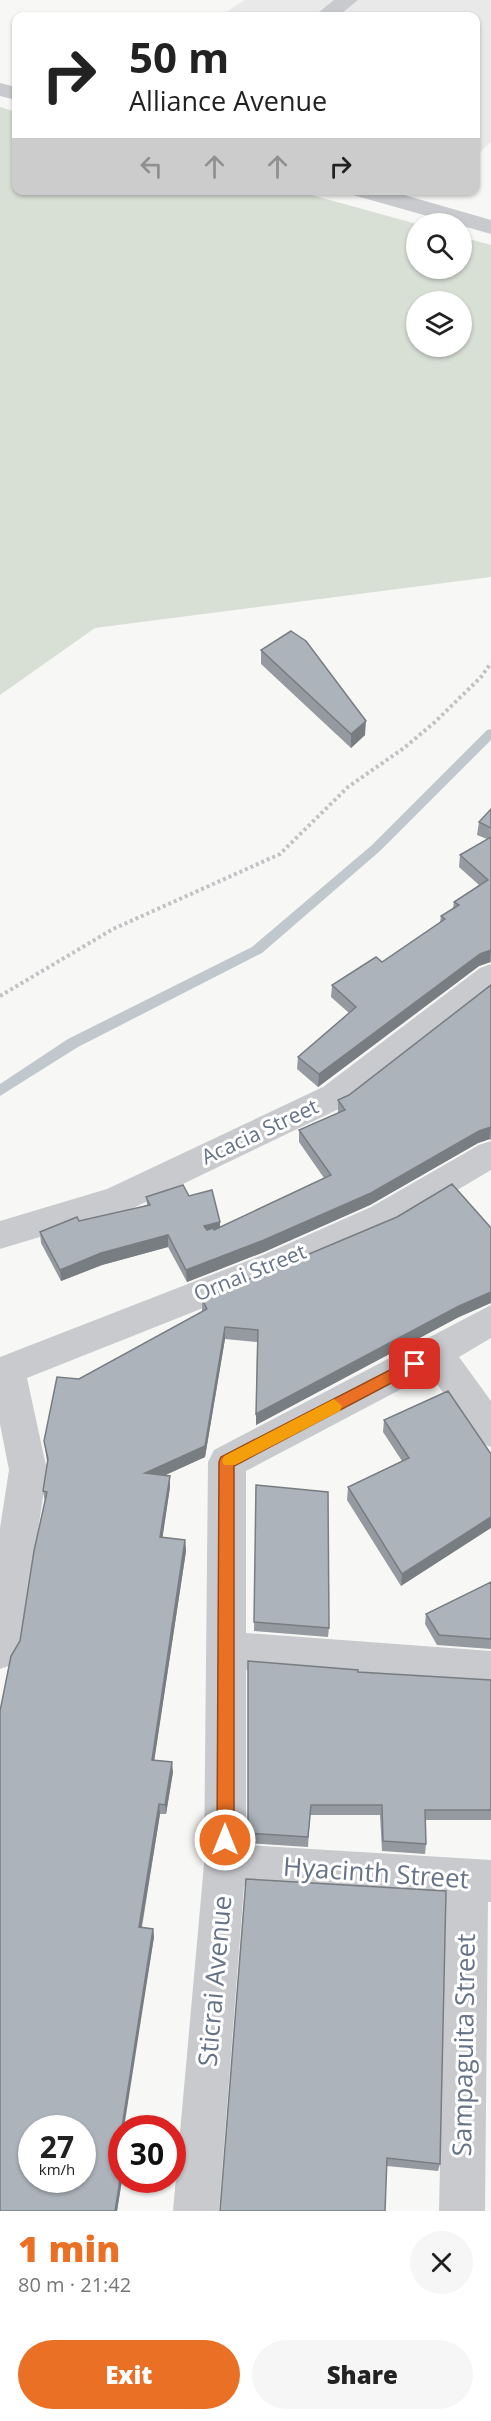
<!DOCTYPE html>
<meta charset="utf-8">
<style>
body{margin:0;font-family:"Open Sans",sans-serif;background:#f6f6f6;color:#222;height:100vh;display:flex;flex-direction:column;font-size:22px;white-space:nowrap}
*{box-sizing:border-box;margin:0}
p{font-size:20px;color:#767676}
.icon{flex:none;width:33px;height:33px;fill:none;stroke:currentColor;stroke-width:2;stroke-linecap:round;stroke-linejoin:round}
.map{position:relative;height:2211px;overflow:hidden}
.drawer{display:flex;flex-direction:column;background:#fff;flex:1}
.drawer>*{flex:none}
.hud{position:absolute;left:12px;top:12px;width:468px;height:183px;border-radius:12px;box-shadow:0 2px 4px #0004;background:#fff;color:#222;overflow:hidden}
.buttons{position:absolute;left:406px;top:213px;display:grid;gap:12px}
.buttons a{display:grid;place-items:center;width:66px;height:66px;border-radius:50%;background:#fff;box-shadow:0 2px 4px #0004;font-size:30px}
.speed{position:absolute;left:18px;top:2115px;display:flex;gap:12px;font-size:30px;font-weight:700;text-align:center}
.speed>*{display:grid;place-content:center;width:78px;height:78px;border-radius:50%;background:#fff;box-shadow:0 2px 4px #0004;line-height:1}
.speed small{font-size:15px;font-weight:400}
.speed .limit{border:9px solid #d22;background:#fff;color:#111}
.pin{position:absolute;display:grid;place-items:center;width:51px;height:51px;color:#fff;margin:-26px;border-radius:12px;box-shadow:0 3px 9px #0006}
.me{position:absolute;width:66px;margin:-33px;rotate:0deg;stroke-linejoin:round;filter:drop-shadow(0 0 4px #0008)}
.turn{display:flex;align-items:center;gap:21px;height:126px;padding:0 18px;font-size:27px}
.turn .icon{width:78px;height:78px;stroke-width:2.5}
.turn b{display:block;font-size:42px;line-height:51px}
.lanes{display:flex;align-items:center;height:57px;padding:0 18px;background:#0003;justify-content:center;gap:30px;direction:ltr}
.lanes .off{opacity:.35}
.round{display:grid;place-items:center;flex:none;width:63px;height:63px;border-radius:32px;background:#f6f6f6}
.head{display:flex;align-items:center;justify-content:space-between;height:102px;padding:0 18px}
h1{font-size:36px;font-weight:800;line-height:45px;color:#e97024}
.action{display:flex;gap:12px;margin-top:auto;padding:12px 18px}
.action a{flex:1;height:69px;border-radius:36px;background:#e97024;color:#fff;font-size:24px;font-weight:800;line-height:69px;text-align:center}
.action a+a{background:#f6f6f6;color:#222}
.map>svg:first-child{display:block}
</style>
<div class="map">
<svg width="491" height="2211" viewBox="0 0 491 2211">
<rect width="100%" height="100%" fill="#f7f8f5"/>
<!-- built -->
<path fill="#e8e9e8" d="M245,0H491V142L476,156V16H220Z"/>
<!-- green -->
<path fill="#d8e0d6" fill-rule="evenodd" d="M0,107L16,112V190L297,191L417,224V268H462V237L491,245V577L95,628L0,695ZM417,302H462V346H417Z"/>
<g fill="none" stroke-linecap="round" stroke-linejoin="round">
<!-- stream -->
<path fill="#c0c8ce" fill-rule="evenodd" d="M491,729V740L380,851L262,953L78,1047L0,1096V1084L68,1039L252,947L372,845L487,730Z"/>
<!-- path -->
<path stroke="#c1c2c5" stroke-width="4" stroke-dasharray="3 3" stroke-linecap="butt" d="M0,996L113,929L280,854L348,787L404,748L435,722L481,677L491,663"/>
<!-- minor -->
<path fill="#c8cace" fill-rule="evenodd" d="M334,0H358L342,13L344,16H322L319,12Z
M0,83L16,87V100L0,96Z
M350,190H387L491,220V234L353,195Z
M491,964V993L347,1105L129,1210L0,1249V1221L107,1189L323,1087L480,968Z
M491,1141V1170L395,1227L289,1274L27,1378L47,1470L20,1651L14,1664L0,1669V1528L9,1470L0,1424V1357L265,1254L371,1207L479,1145Z
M491,1305V1338L459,1357L491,1401V1447L478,1442L430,1374L246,1471V1633L491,1651V1689L246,1670V1845L491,1860V1902H488L485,2211H439L446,1899L244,1886L219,2211H173L204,1864L208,1462L214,1450Z"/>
</g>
<!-- wall -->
<path fill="#949aa0" d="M261,650L365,735L351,748L261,664Z
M491,809V962L479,966L318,1087L297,1069L298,1057L349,1013L331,997L332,985L382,962L440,922L441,916L453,908L454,902L479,885L459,867L460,855L487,839L477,835L479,822Z
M491,985V1140L490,1139L478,1143L370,1205L264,1252L187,1282L168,1247L102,1265L61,1281L41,1243L40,1232L147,1205L146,1197L189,1196L220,1222V1227L324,1178L299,1142V1130L338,1113V1100L349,1095Z
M202,1299L457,1318L256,1425L257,1342L225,1339L205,1457L165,1475L170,1476V1487L162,1538L185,1540L186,1551L154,1760L173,1772L166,1814H160L142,1927L153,1929L154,1937L122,2128V2180L117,2211H0V1711L20,1641L45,1502L43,1491L47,1462L44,1441L79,1379L202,1312Z
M448,1391L401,1586L347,1500L348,1487L402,1461L383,1432L384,1420Z
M256,1485L329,1628L328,1637L254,1631Z
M491,1582V1649L437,1645L425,1624L426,1614Z
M248,1661L358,1672L491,1680V1820H425L426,1844L425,1854L382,1851L380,1815H310L308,1847L248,1843Z
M246,1879L440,2164L438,2171L387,2166L221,2204Z"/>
<!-- shaded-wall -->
<path fill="#787d82" d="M366,721L365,735L351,748V734Z
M491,950L490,962L479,966L318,1087L319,1074L480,954Z
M491,1127L490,1139L478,1143L370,1205L264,1252L187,1282L186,1270L479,1131Z
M220,1222V1234L205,1238L204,1226Z
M168,1235V1247L102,1265L61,1281L60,1270L101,1253Z
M491,1292V1303L457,1318L256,1425V1414L459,1306Z
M225,1327V1339L205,1457L146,1484L145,1473Z
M170,1476V1487L161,1548L160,1537Z
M491,1517V1528L401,1586L402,1574Z
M185,1540L186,1551L153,1769L152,1760Z
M172,1762L173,1772L166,1814L165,1805Z
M159,1804L160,1814L140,1935L139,1927Z
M153,1929L154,1937L124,2128H122Z
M122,2167V2180L117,2211H115Z"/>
<!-- building -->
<path fill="#acb3ba" stroke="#787d82" stroke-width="1.5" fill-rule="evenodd" d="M291,631L306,641L366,721L351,734L261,650Z
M491,809V828L479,822Z
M491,837V950L480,954L319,1074L298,1057L356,1007L332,985L376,957L382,962L445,919L441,916L459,905L454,902L488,880L460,855Z
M491,985V1127L479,1131L371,1193L264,1240L186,1270L168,1235L101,1253L60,1270L40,1232L77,1217L79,1221L150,1205L146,1197L183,1185L189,1196L212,1190L220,1222L204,1226L207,1230L213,1228L214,1230L331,1175L299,1130L345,1110L338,1100L349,1095Z
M452,1184L491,1228V1292L459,1306L256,1414L258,1330L225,1327L205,1446L145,1473L170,1476L160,1537L185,1540L152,1760L172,1762L165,1805L159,1804L139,1927L153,1929L122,2127L127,2128H122V2167L115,2211H0V1711L11,1656L20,1641L34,1551L47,1492L43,1491L48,1459L44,1441L57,1377L79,1379L207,1309L202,1299L397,1217ZM32,2128H82V2180H32Z
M448,1391L491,1454V1517L402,1574L348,1487L409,1458L384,1420Z
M256,1485L328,1492L329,1628L254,1622Z
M491,1582V1639L439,1635L426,1614Z
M248,1661L358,1670V1672L491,1680V1810H425L426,1844L383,1841L382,1805H311L308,1837L248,1833Z
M246,1879L446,1891L440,2164L387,2158L385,2211H220Z"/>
<!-- route -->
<path fill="#e97024" stroke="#974917" stroke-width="1.5" d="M415,1357L420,1359L423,1364L420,1368L234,1466V1840L232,1846L225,1848L219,1846L217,1840L219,1462L221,1457Z"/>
<!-- slow -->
<path fill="#f59e0b" d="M334,1399L342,1406L340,1411L235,1465H224L222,1461L224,1456Z"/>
<g text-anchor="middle" stroke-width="6" stroke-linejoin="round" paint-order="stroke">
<!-- street labels -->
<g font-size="21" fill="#667387" stroke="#fff">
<text transform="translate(260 1132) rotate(-25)" y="7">Acacia Street</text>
<text transform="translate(250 1273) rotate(-22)" y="7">Ornai Street</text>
</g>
<!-- near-street labels -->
<g font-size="26" fill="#667387" stroke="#fff">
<text transform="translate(376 1873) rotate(4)" y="9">Hyacinth Street</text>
<text transform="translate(215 1981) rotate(-85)" y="9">Sticrai Avenue</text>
<text transform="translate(464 2045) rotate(-89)" y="9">Sampaguita Street</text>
</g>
</g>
</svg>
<div class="buttons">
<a><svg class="icon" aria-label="search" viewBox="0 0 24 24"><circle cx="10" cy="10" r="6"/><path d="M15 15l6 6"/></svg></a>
<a><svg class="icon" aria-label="layers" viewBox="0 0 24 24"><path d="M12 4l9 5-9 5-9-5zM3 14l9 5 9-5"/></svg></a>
</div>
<div class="speed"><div>27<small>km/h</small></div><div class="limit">30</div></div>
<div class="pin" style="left:415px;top:1364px;background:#d93025"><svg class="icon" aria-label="arrive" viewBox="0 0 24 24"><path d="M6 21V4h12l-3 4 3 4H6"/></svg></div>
<svg class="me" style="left:225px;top:1840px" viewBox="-20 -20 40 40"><circle r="17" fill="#e97024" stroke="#fff" stroke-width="3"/><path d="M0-11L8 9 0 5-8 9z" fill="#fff"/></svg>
<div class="hud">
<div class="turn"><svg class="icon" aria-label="right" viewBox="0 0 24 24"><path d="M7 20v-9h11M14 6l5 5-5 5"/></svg><div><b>50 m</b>Alliance Avenue</div></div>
<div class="lanes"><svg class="icon off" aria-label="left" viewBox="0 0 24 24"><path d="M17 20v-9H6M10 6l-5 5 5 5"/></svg><svg class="icon off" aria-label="ahead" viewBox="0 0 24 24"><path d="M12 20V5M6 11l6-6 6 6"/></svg><svg class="icon off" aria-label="ahead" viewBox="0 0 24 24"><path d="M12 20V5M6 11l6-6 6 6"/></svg><svg class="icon" aria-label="right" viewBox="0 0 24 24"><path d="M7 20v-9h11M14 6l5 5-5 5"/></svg></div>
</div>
</div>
<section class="drawer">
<div class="head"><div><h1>1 min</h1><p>80 m · 21:42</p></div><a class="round"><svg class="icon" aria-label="close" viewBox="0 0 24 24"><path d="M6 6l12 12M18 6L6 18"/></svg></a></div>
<div class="action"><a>Exit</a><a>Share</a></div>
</section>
